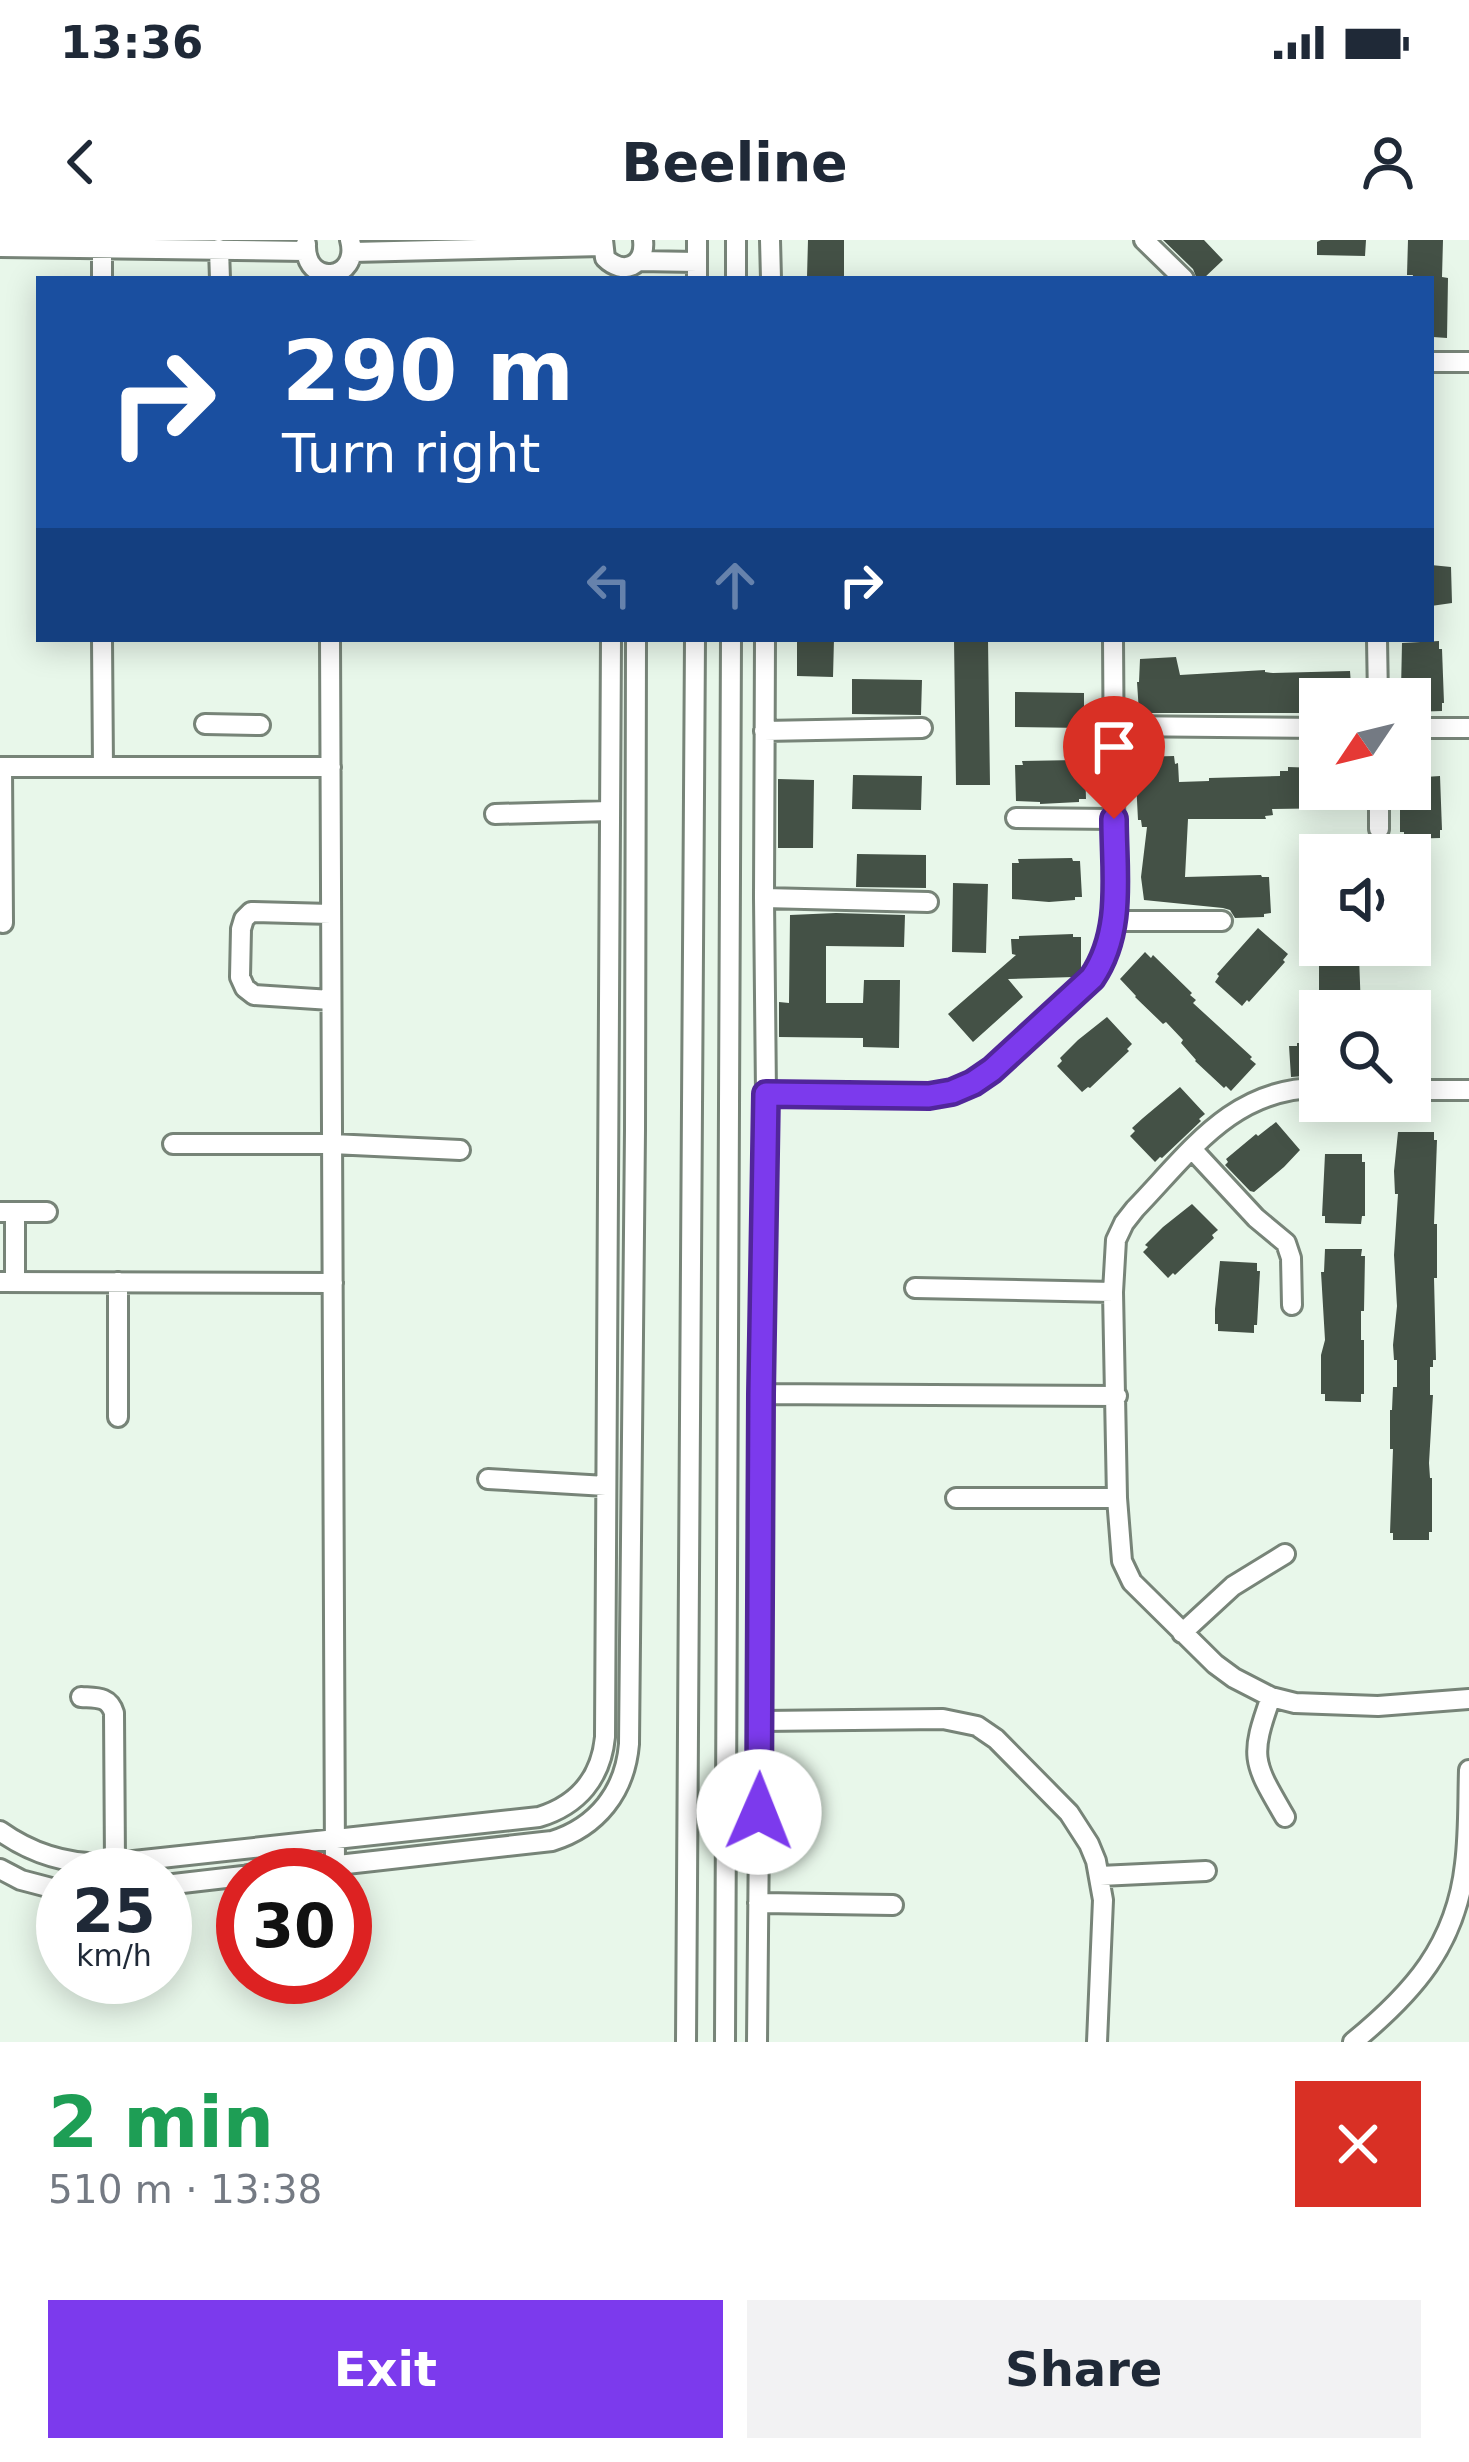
<!DOCTYPE html>
<meta charset="utf-8">
<style>
body{margin:0;font-family:"DejaVu Sans",sans-serif;background:#f2f2f3;color:#1f2937;height:100vh;display:flex;flex-direction:column;font-size:45px;white-space:nowrap}
*{box-sizing:border-box;margin:0}
p{font-size:39px;color:#747a83}
.icon{flex:none;width:66px;height:66px;fill:none;stroke:currentColor;stroke-width:2;stroke-linecap:round;stroke-linejoin:round}
.map{position:relative;height:1802px;overflow:hidden}
.panel{display:flex;flex-direction:column;background:#fff;flex:1}
.panel>*{flex:none}
.top-card{position:absolute;left:36px;top:36px;width:1398px;height:366px;border-radius:0px;box-shadow:0 6px 30px #0003;background:#1a4fa0;color:#fff;overflow:hidden}
.needle{width:78px;rotate:235deg}
.fabs{position:absolute;left:1299px;top:438px;display:grid;gap:24px}
.fabs a{display:grid;place-items:center;width:132px;height:132px;border-radius:0px;background:#fff;box-shadow:0 6px 30px #0003;font-size:60px}
.speed{position:absolute;left:36px;top:1608px;display:flex;gap:24px;font-size:60px;font-weight:700;text-align:center}
.speed>*{display:grid;place-content:center;width:156px;height:156px;border-radius:50%;background:#fff;box-shadow:0 6px 30px #0003;line-height:1}
.speed small{font-size:30px;font-weight:400}
.speed .limit{border:18px solid #d22;background:#fff;color:#111}
.pin{position:absolute;display:grid;place-items:center;width:102px;height:102px;color:#fff;margin:-123px -51px;border-radius:50% 50% 50% 0;rotate:-45deg;box-shadow:0 0 12px #0007}
.pin .icon{rotate:45deg}
.me{position:absolute;width:132px;margin:-66px;rotate:1deg;stroke-linejoin:round;filter:drop-shadow(0 0 9px #0008)}
.turn{display:flex;align-items:center;gap:42px;height:252px;padding:0 48px;font-size:54px}
.turn .icon{width:156px;height:156px;stroke-width:2.5}
.turn b{display:block;font-size:84px;line-height:102px}
.lanes{display:flex;align-items:center;height:114px;padding:0 48px;background:#0003;justify-content:center;gap:60px;direction:ltr}
.lanes .off{opacity:.35}
.round{display:grid;place-items:center;flex:none;width:126px;height:126px;border-radius:0px;background:#f2f2f3}
.headline{display:flex;align-items:center;justify-content:space-between;height:204px;padding:0 48px}
h1{font-size:72px;font-weight:700;line-height:90px;color:#1e9e55}
.action{display:flex;gap:24px;margin-top:auto;padding:24px 48px}
.action a{flex:1;height:138px;border-radius:0px;background:#7c3aed;color:#fff;font-size:48px;font-weight:700;line-height:138px;text-align:center}
.action a+a{background:#f2f2f3;color:#1f2937}
.status{display:flex;justify-content:space-between;align-items:center;height:84px;padding:0 60px;background:#fff;direction:ltr}
.status svg{height:33px;fill:currentColor}
header{display:flex;justify-content:space-between;align-items:center;height:156px;padding:0 48px;background:#fff;font-size:54px;font-weight:700}
.map>svg:first-child{display:block}
</style>
<div class="status"><b>13:36</b><svg viewBox="0 0 49 12"><path d="M0 12V9h3v3zM5 12V6h3v6zM10 12V3h3v9zM15 12V0h3v12zM26 1h20v11H26zM47 4h2v5h-2z"/></svg></div>
<header><svg class="icon" aria-label="back" viewBox="0 0 24 24"><path d="M15 5l-7 7 7 7"/></svg>Beeline<svg class="icon" aria-label="person" viewBox="0 0 24 24"><circle cx="12" cy="8" r="4"/><path d="M4 21q1-7 8-7t8 7"/></svg></header>
<div class="map">
<svg width="1469" height="1802" viewBox="0 0 1469 1802">
<rect width="100%" height="100%" fill="#e8f7ea"/>
<!-- building -->
<path fill="#445146" d="M808,0H844V37H807Z
M1163,0H1204L1223,20L1203,39H1197L1193,29Z
M1321,0H1366L1365,16L1317,15V2Z
M1408,0H1443L1442,37L1448,38L1447,98L1433,97L1431,93V39H1412L1413,35H1407Z
M1431,325L1451,327L1452,363L1431,366Z
M797,399H834L833,437L797,436Z
M954,399H988L990,545H956Z
M1439,401V409H1442L1444,463H1442V471L1410,472V459H1404L1403,450H1401L1402,403Z
M1176,417L1180,435L1265,430V432L1273,433L1350,431L1352,459H1320V473H1139L1137,442H1139L1140,419Z
M852,439L922,440L921,475L852,474Z
M1015,452L1084,453V488L1015,487Z
M1174,516L1175,524L1178,523L1179,542L1209,541V538L1280,536V531H1288V527L1318,528L1320,549H1338V552H1343L1344,568L1272,569L1273,575L1265,576L1266,579H1188L1185,637L1261,635L1262,637H1269L1271,673L1264,674V677L1235,678L1230,670L1223,668L1144,660L1141,637L1147,587H1142L1141,580H1138L1136,541H1138V517Z
M1077,520V523H1085L1086,559H1079V562L1040,564V562L1016,561L1015,525H1023L1022,521Z
M853,535L922,536L921,570L852,569Z
M1440,536L1442,590H1440V598L1404,599V592H1400V549H1410V538Z
M778,539L814,540L813,608H778Z
M1343,602L1344,615H1320V666L1307,667V615H1303V605Z
M857,614L926,615V648L856,647Z
M1072,618L1073,621H1080L1082,657H1075V660L1049,662L1012,659V623H1019L1018,619Z
M953,643L988,644L986,713L952,712Z
M836,673L905,675L904,707L826,706V763H863L864,740H900L899,808L863,807V798L779,797V762L789,763L790,675Z
M1258,688L1288,714L1283,720L1285,722L1249,762L1247,760L1242,766L1215,742L1219,736L1217,734Z
M1073,694V697H1081V730L1074,737L1008,739L1023,757L973,802L948,774L1016,715L1012,714L1011,699H1019V696Z
M1356,709V716H1359L1361,770L1319,771V710Z
M1145,712L1151,718L1153,715L1192,753L1190,755L1196,760L1193,763L1252,817L1250,819L1256,824L1231,851L1226,846L1224,848L1195,821L1196,820L1181,803L1183,800L1166,782L1163,784L1135,757L1136,756L1120,739Z
M1107,777L1132,804L1127,809L1129,811L1090,848L1088,847L1082,852L1057,826L1062,821L1060,818L1078,800Z
M1297,803H1312V806H1320V835L1291,837L1289,806H1297Z
M1180,847L1205,874L1199,879L1201,881L1162,918L1160,917L1155,922L1130,896L1135,891L1132,888L1143,878Z
M1276,882L1300,910L1284,927L1254,952L1250,951L1225,925L1228,922L1226,919L1256,894L1258,896Z
M1398,892H1434V900H1437L1434,984H1437V1038H1434L1436,1120H1433V1127H1430V1155H1433L1429,1223L1430,1238H1432V1292H1429V1300H1393V1293H1390L1393,1209H1390V1170H1392L1393,1147H1397V1120H1394L1393,1105L1397,1066L1394,1015L1398,954H1395L1394,931Z
M1325,914H1362V922H1365V976H1362L1361,984L1325,983V976H1322Z
M1192,964L1218,990L1212,995L1214,998L1175,1035L1173,1033L1168,1038L1143,1012L1148,1007L1145,1005L1163,987Z
M1325,1009H1362L1361,1016H1365L1364,1071H1361V1100H1364V1154H1361V1162L1325,1161V1154H1321V1115L1325,1100L1321,1032H1324Z
M1220,1021L1257,1023V1031H1260L1257,1085H1254V1093L1218,1091V1084H1215V1069Z"/>
<g fill="none" stroke-linecap="round" stroke-linejoin="round">
<defs>
<path id="minor" d="M603,0L605,18C623,36 646,26 643,0
M770,0L771,39
M1144,0L1184,39
M306,4C304,48 361,41 350,0
M0,7L305,11
M102,8V39
M219,9L220,39
M353,12L602,6
M639,21L697,22
M697,39V0
M736,39V0
M1431,122H1469
M102,399L103,527
M330,399L335,1624
M1377,399L1378,459
M205,484L260,485
M1114,486L1320,488
M1410,488H1469
M764,491L922,488
M0,527H331
M2,527L3,683
M1379,549V589
M495,574L610,571
M1016,578L1114,579
M764,658L928,662
M331,674L251,672L244,679L241,689L240,737L245,748L254,755L331,760
M1115,681H1222
M1320,848C1233,847 1190,912 1135,969L1124,983L1116,1000L1113,1052L1117,1258L1122,1321L1132,1342L1215,1424L1234,1438L1271,1457L1295,1463L1378,1466L1469,1459
M1410,850H1469
M766,854L929,856L952,852L973,843L992,830L1092,738L1109,708L1115,681L1113,399
M173,904H332L460,910
M1192,909L1256,978L1286,1003L1291,1018L1292,1065
M0,972H47
M0,1042L333,1043
M15,1042V972
M915,1048L1113,1052
M761,1154L1117,1156
M118,1177V1042
M488,1239L606,1246
M956,1258H1117
M1182,1393L1233,1346L1285,1314
M81,1457C96,1458 109,1456 114,1473L115,1623
M1271,1457C1249,1518 1253,1522 1285,1577
M761,1481L943,1479L977,1486L996,1499L1069,1573L1089,1604L1096,1621L1103,1660L1097,1802
M0,1591C35,1616 72,1626 115,1623L539,1577C578,1565 601,1538 605,1497L611,399
M0,1629L21,1640L63,1651
M248,1635L552,1601C597,1587 625,1552 629,1504L635,890L636,399
M1100,1636L1206,1631
M165,1645L243,1636
M758,1663L893,1665
M686,1802L695,399
M725,1802L731,399
M757,1802L766,854L764,658L765,399
M1353,1802C1413,1753 1456,1705 1465,1624C1469,1593 1468,1561 1469,1530"/>
</defs>
<!-- minor casing -->
<use href="#minor" stroke="#778478" stroke-width="24"/>
<!-- minor -->
<use href="#minor" stroke="#fff" stroke-width="18"/>
</g>
<g fill="none" stroke-linecap="round" stroke-linejoin="round">
<defs>
<path id="route" d="M759,1572L761,1154L766,854L929,856L952,852L973,843L992,830L1092,738C1124,691 1114,634 1114,579"/>
</defs>
<!-- route casing -->
<use href="#route" stroke="#51269a" stroke-width="30"/>
<!-- route -->
<use href="#route" stroke="#7c3aed" stroke-width="21"/>
</g>
</svg>
<div class="fabs">
<a><svg class="needle" viewBox="-14 -14 28 28"><path d="M0-13l5 13h-10z" fill="#e53935"/><path d="M0 13l5-13h-10z" fill="#747a83"/></svg></a>
<a><svg class="icon" aria-label="sound" viewBox="0 0 24 24"><path d="M4 9h4l5-4v14l-5-4H4zM17 9q2 3 0 6"/></svg></a>
<a><svg class="icon" aria-label="search" viewBox="0 0 24 24"><circle cx="10" cy="10" r="6"/><path d="M15 15l6 6"/></svg></a>
</div>
<div class="speed"><div>25<small>km/h</small></div><div class="limit">30</div></div>
<div class="pin" style="left:1114px;top:579px;background:#d93025"><svg class="icon" aria-label="arrive" viewBox="0 0 24 24"><path d="M6 21V4h12l-3 4 3 4H6"/></svg></div>
<svg class="me" style="left:759px;top:1572px" viewBox="-20 -20 40 40"><circle r="19" fill="#fff"/><path d="M0-13L10 11 0 6-10 11z" fill="#7c3aed"/></svg>
<div class="top-card">
<div class="turn"><svg class="icon" aria-label="right" viewBox="0 0 24 24"><path d="M7 20v-9h11M14 6l5 5-5 5"/></svg><div><b>290 m</b>Turn right</div></div>
<div class="lanes"><svg class="icon off" aria-label="left" viewBox="0 0 24 24"><path d="M17 20v-9H6M10 6l-5 5 5 5"/></svg><svg class="icon off" aria-label="ahead" viewBox="0 0 24 24"><path d="M12 20V5M6 11l6-6 6 6"/></svg><svg class="icon" aria-label="right" viewBox="0 0 24 24"><path d="M7 20v-9h11M14 6l5 5-5 5"/></svg></div>
</div>
</div>
<section class="panel">
<div class="headline"><div><h1>2 min</h1><p>510 m · 13:38</p></div><a class="round" style="background:#d93025;color:#fff"><svg class="icon" aria-label="close" viewBox="0 0 24 24"><path d="M6 6l12 12M18 6L6 18"/></svg></a></div>
<div class="action"><a>Exit</a><a>Share</a></div>
</section>
